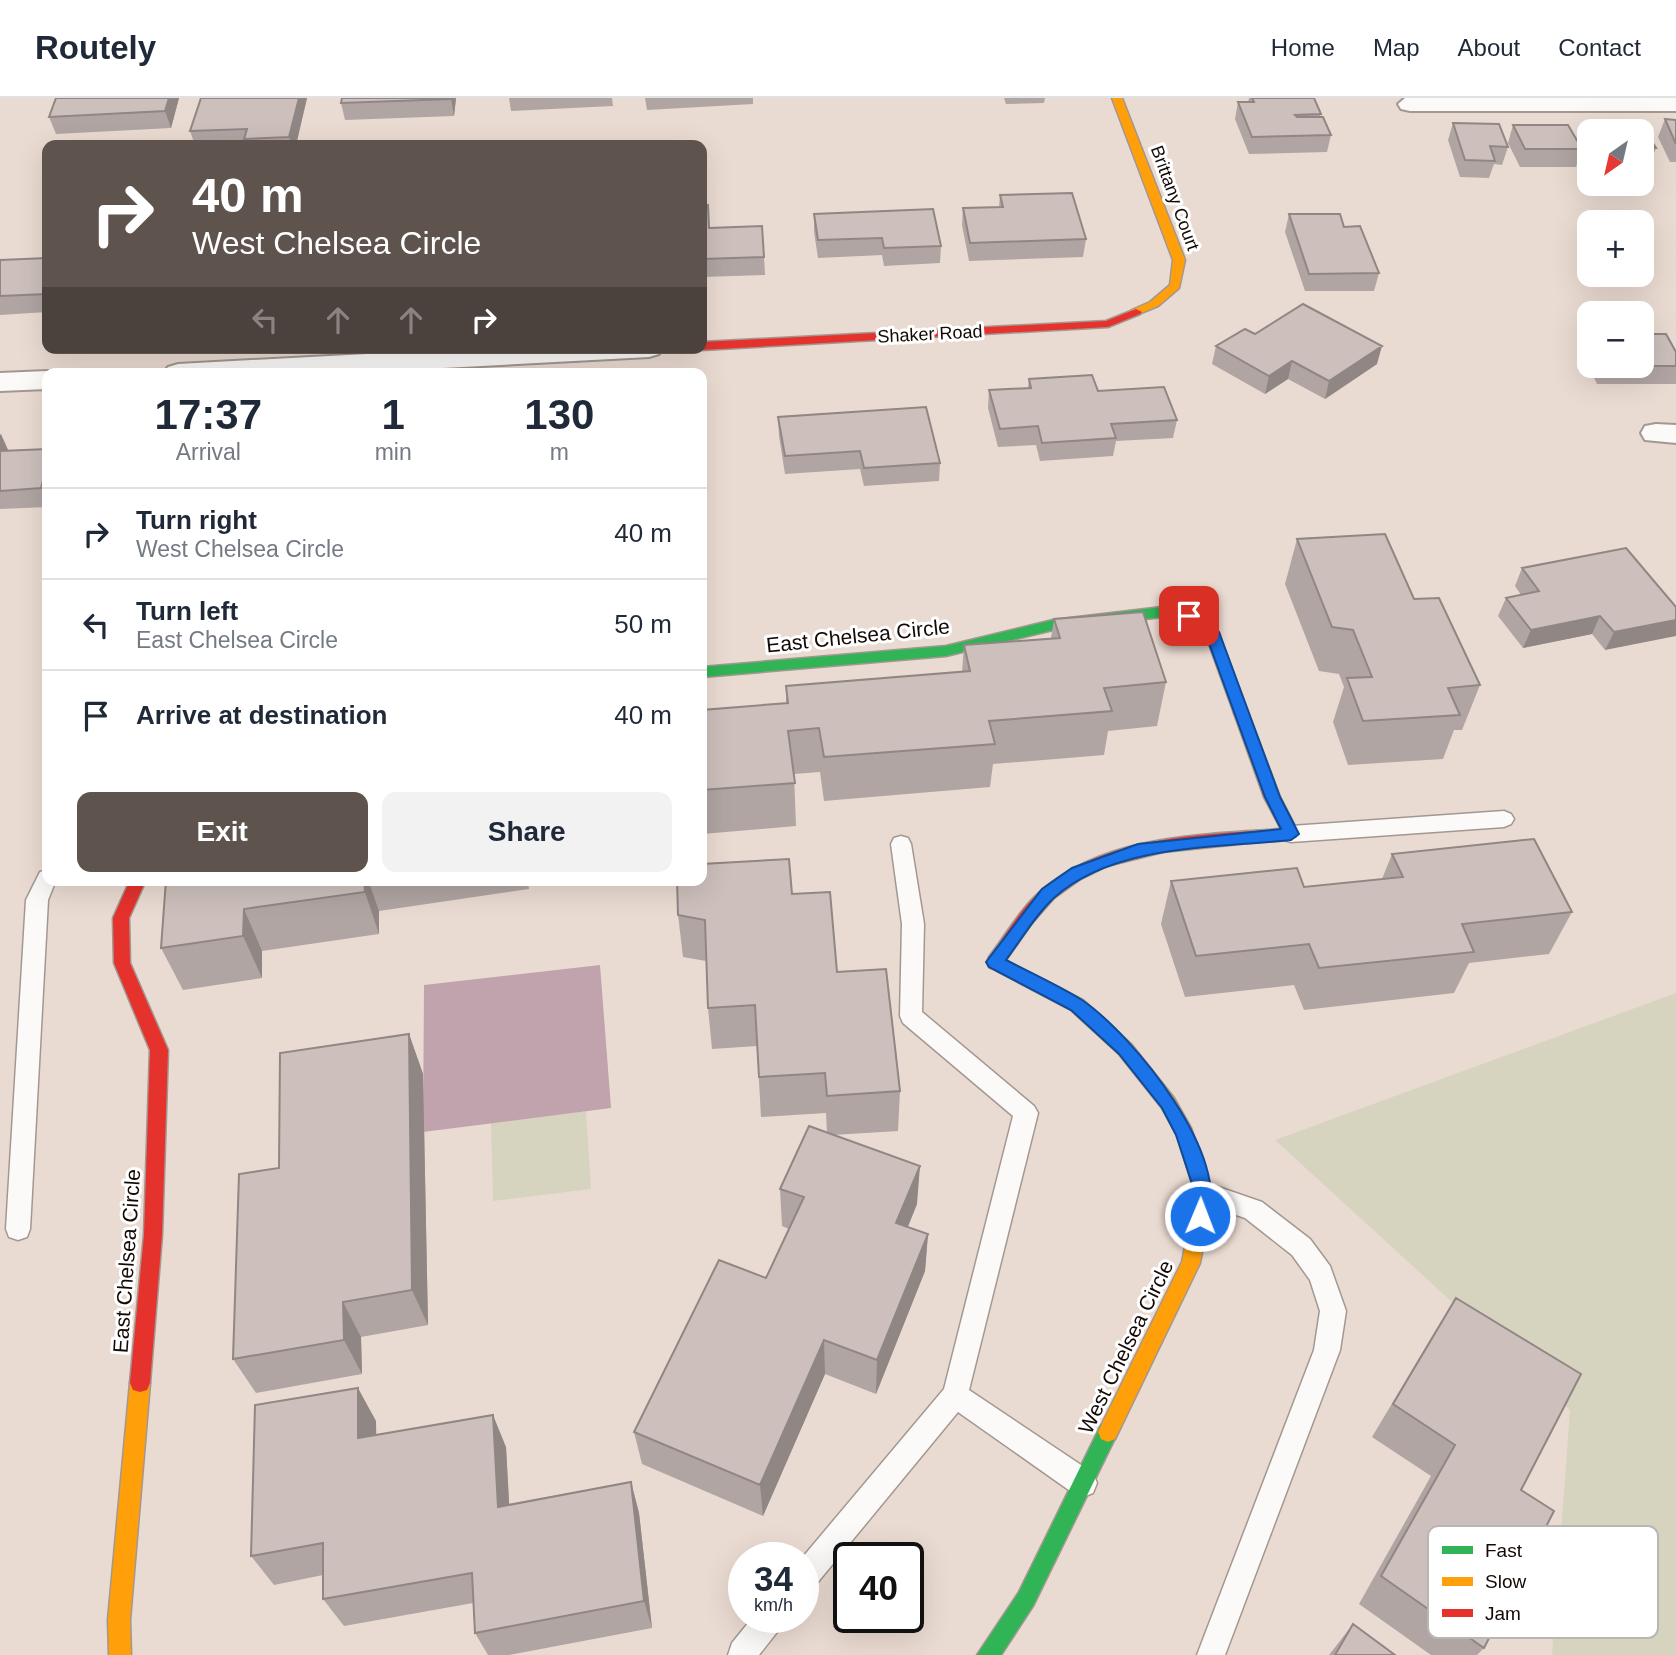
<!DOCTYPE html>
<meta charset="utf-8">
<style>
body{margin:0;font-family:Arial,sans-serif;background:#f2f2f3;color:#1f2937;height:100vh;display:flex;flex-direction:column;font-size:26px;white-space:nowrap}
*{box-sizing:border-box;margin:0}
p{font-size:23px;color:#747a83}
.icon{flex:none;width:38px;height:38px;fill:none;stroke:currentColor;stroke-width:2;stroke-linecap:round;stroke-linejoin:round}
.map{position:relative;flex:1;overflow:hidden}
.sheet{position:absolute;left:42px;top:270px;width:665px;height:518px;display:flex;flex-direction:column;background:#fff;border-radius:14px;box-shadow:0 7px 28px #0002}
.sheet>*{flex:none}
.hud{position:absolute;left:42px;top:42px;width:665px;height:214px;border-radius:14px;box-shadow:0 7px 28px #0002;background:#5e534d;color:#fff;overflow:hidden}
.needle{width:46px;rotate:214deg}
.buttons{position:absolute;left:1577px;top:21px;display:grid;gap:14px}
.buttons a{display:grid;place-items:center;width:77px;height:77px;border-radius:14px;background:#fff;box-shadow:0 7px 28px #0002;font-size:35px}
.speed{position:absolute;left:728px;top:1444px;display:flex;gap:14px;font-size:35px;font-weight:700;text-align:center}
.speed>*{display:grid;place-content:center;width:91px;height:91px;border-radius:50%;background:#fff;box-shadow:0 7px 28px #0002;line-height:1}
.speed small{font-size:18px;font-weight:400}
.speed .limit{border:4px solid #111;border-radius:10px;background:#fff;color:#111}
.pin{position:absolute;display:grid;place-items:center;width:60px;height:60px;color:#fff;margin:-30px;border-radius:14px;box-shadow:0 4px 10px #0006}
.me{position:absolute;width:77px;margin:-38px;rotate:1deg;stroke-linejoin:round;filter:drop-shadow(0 0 5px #0008)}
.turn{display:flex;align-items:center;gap:24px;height:147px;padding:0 35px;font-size:32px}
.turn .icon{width:91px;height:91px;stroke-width:2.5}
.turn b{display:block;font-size:49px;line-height:60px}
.lanes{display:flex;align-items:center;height:66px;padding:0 35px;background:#0003;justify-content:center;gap:35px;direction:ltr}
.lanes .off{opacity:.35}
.eta{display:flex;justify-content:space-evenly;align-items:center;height:119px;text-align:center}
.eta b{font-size:42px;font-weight:800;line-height:49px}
.primary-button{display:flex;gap:14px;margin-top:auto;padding:14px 35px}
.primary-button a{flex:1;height:80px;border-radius:14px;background:#5e534d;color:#fff;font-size:28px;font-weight:800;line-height:80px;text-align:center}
.primary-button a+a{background:#f2f2f3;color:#1f2937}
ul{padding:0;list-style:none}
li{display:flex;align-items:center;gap:21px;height:91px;padding:0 35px;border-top:2px solid #e0e1e3}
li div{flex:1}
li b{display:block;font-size:26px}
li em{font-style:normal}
header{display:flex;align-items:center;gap:42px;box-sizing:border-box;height:98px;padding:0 35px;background:#fff;border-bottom:2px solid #e0e1e3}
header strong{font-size:33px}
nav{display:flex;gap:38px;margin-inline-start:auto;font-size:24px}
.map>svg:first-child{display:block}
</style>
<header>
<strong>Routely</strong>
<nav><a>Home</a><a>Map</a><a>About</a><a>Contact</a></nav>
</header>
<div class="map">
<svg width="1676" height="1557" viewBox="0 0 1676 1557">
<rect width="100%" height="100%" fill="#eadbd2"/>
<!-- green -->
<path fill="#d6d4be" d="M1676,895V1557H1552L1570,1312L1275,1042Z
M586,1013L591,1091L493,1103L491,1025Z"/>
<!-- water -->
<path fill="#c1a3ae" d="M600,867L611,1010L423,1034L424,887Z"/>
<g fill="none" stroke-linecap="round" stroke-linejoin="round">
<defs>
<path id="lane" d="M1504,713L1511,716L1514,721L1511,726L1504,729L1291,744L1284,742L1281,736L1284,730L1291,728Z
M901,738L908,740L911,746L924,826L922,914L1034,1008L1038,1015L969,1292L1093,1375L1097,1385L1093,1395L1083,1399L1073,1395L958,1314L813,1490L803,1494L802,1460L944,1291L1013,1018L903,925L900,918L902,826L891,746L894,740Z
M47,772V782H56L48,802L30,1131L27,1139L18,1142L9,1139L6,1131L26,802L40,774Z
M1204,1084L1262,1104L1310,1141L1330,1168L1346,1213L1340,1252L1225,1557H1197L1314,1252L1320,1213L1310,1182L1292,1157L1245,1120L1195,1103L1192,1095L1195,1087Z
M753,1519H785L781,1529L759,1557H728L732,1545Z"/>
<path id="street" d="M1405,0H1676V13H1410L1401,11L1398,6Z
M480,250H663L659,256L649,259L348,275H163L168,269L178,266Z
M47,273L53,275H47V291L0,293V275Z
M1656,326L1676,327V345L1645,342L1641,335L1645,328Z"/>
<path id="fast" d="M1162,509L1194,515L1217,532L1248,615L1246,619H1236L1234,615L1206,538L1185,522L1162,519L1053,532L946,558L702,579V569L946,548L1053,522Z
M1108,1324L1115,1327L1118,1334L1033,1508L1001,1557H977L1019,1494L1101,1327Z"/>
<path id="slow" d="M1112,0H1122L1185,162L1179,190L1158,208L1136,217L1130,214L1132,212L1150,204L1170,187L1173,162Z
M1003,861L1083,902L1131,946L1174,1000L1191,1030L1213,1095L1200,1165L1115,1341L1108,1344L1101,1341L1098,1334L1182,1164L1195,1095L1177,1037L1162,1010L1119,956L1071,912L997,873L995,868L997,863Z
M140,1276L147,1278L150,1285L130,1522L131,1557H109L108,1522L130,1285L133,1278Z"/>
<path id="jam" d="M1136,211L1142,214L1140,216L1108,229L702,252L698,250H702V244L1106,223Z
M1241,610L1248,615L1280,699L1299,736L1296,740L1163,754L1107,768L1079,782L1054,800L1032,825L1006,862L1011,868L1009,873L1003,875L989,869L987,864L989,859C1006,837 1020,811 1042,792C1107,737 1200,737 1281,731L1264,699L1234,615Z
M130,782H146L129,820L130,865L168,952L162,1137L150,1285L147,1292L140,1294L133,1292L130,1285L144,1137L150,952L114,865L113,820Z"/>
</defs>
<!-- lane casing -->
<use href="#lane" stroke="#a39891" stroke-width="3"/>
<!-- street casing -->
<use href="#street" stroke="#a39891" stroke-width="4"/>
<!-- fast casing -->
<use href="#fast" stroke="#a39891" stroke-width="3"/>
<!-- slow casing -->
<use href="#slow" stroke="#a39891" stroke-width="3"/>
<!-- jam casing -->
<use href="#jam" stroke="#a39891" stroke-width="3"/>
<!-- lane -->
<use href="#lane" fill="#fcfaf8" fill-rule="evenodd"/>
<!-- street -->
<use href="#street" fill="#fcfaf8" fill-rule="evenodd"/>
<!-- fast -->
<use href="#fast" fill="#30b455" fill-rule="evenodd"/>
<!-- slow -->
<use href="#slow" fill="#ff9f0a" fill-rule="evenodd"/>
<!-- jam -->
<use href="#jam" fill="#e5322d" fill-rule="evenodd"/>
</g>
<!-- wall -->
<path fill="#b0a5a2" d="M179,0L171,30L56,36L49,19Z
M201,0H307L296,47H195L190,33Z
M456,0L454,18L345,22L341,5Z
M509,0H612L613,8L511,13Z
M645,0H753V6L647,12Z
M1004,0H1045L1044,5L1006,6Z
M1249,0H1314L1321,16L1320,19L1331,37L1327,54L1249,56L1235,21L1238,4H1248Z
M1665,21L1676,22V64H1670L1658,39Z
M1590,24H1640L1656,50L1649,68H1642V33H1589V51L1584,41Z
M1453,25L1508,49L1502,67L1494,66L1489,80L1460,79L1448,42Z
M1513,27L1582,51L1576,69H1520L1508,45Z
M1000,97L1086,141L1083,159L969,163L962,127L963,110L999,109Z
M702,108L709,130L764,159L765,177L702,179Z
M814,116L941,148L940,165L884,168L882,157L818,160L814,134Z
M1289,116L1379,175L1374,193H1305L1285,134Z
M47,160V214L0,217V163Z
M1255,236L1377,266L1325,301L1288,281L1265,296L1212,266L1216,248Z
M1588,236L1589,268H1642L1676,254V286H1597L1581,253Z
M1029,281L1098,293L1177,322L1173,340L1116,343L1113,358L1040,363L1036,347L998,349L988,310L989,292L1028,290Z
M778,319L940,365L939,383L864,388L860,371L785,376L779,338Z
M0,336L8,353L47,351V409L0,411Z
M1297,441L1414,501L1480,587L1462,632H1454L1443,661L1348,667L1333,624L1344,589L1339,576L1319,573L1285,486Z
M1522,470L1676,509L1605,552L1592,536L1523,550L1498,518L1506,500L1521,497L1515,488Z
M1054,521L1166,584L1157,628L1108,633L1104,657L993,666L990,689L824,703L820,674L794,676L796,728L702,736V612L786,605V588L962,574L964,547L1051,540Z
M1392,756L1572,814L1549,856L1469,865L1454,895L1304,912L1294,887L1185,899L1161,826L1171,783L1304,789L1382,781Z
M166,782H528L529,791L379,813V836L262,853V880L183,892L161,850Z
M792,796L837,874L900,993L898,1033L833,1037L917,1106L908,1129L928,1136L925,1173L876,1296L825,1276L763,1418L642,1366L634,1334L766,1180L789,1131L782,1128L780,1091L827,1035L826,1015L761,1019L757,948L712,951L708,910L706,863L683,859L678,817Z
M409,936L423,976L428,1227L361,1239L362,1276L256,1295L233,1261L279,1070Z
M1456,1200L1521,1392L1484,1550L1477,1557H1431L1359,1506L1431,1378L1372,1339L1434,1235Z
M376,1323V1337L506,1349L509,1406L631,1384L639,1415L652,1530L509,1557H488L475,1535L473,1505L344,1528L323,1501V1477L274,1487L251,1458Z
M1353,1526L1395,1557H1329Z"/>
<!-- shaded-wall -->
<path fill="#908684" d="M169,0H179L171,30L165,13Z
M299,0H307L296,47H292L289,39Z
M451,0H456L454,18L451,1Z
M1382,248L1377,266L1325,301L1329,283Z
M1292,263L1288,281L1265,296L1269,278Z
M1,336L9,354L0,366V337Z
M47,369V405L41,390Z
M1600,518L1592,536L1523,550L1531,532Z
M1676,522V538L1605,552L1614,534Z
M364,782H368L379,813V836L365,794Z
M244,811L262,853V880L243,838Z
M409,936L423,976L428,1227L412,1192Z
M920,1068L917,1106L894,1162L896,1125Z
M928,1136L925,1173L876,1296L877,1262Z
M343,1204L361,1239L362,1276L344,1242Z
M824,1242L825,1276L763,1418L760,1387Z
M358,1290L376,1323L377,1372L358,1340Z
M493,1317L506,1349L511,1438L498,1409Z
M631,1384L639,1415L652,1530L644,1503Z"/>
<!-- building -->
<path fill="#cdc0bc" stroke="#908684" stroke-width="2" d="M56,0H169L165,13L49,19Z
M201,0H299L289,39L244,41L247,31L190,33Z
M342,0H451V1L341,5Z
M1252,0H1314L1321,16L1295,17L1297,19H1323L1331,37L1252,39L1238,4H1254Z
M1665,21L1676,22V46Z
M1590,24H1640L1656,50H1642V33H1595Z
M1453,25L1499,26L1508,49L1490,48L1495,63L1465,62Z
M1513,27H1568L1582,51H1525Z
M1072,95L1086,141L970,145L963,110L1003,109L1000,97Z
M708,107L709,130L762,128L764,159L702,161V108Z
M933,111L941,148L884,150L882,140L818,142L814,116Z
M1289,116H1340L1344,129L1360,128L1379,175L1309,176Z
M47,160V196L0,198V162Z
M1303,206L1382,248L1329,283L1292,263L1269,278L1216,248L1245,231L1255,236Z
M1642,236H1666L1676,254V268H1604H1642Z
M1092,277L1098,293L1164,289L1177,322L1111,326L1116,340L1042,345L1038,328L1000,331L989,292L1031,290L1029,281Z
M926,309L940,365L864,370L860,353L785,358L778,319Z
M47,351V369L41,390L0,393V353Z
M1385,436L1414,501L1439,500L1480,587L1448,590L1460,617L1363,623L1347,580L1372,579L1353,532L1332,529L1297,441Z
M1626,450L1676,509V522L1614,534L1600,518L1531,532L1506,500L1539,493L1522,470Z
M1143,514L1166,584L1104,590L1112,613L989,623L995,646L824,659L819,630L788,633L795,685L702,692V612L788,605L786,588L970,573L964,547L1060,540L1054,521Z
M1534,741L1572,814L1462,826L1474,854L1319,870L1309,846L1196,858L1171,783L1297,770L1304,789L1403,779L1392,756Z
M789,761L792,796L830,794L837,874L886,871L900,993L827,998L825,975L759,979L755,907L708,910L705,822L678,817L677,782H702V766Z
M166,782H364L365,794L244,811L243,838L161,850Z
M409,936L412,1192L343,1204L344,1242L233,1261L239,1076L279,1070L280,955Z
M809,1028L920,1068L896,1125L928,1136L877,1262L824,1242L760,1387L634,1334L719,1162L766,1180L804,1099L780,1091Z
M1456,1200L1581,1276L1521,1392L1554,1413L1484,1550L1381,1478L1455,1347L1393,1306Z
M358,1290V1340L493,1317L498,1409L631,1384L644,1503L475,1535L472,1475L323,1501V1445L251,1458L255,1307Z
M1353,1526L1395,1557H1335Z"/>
<!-- route -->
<path fill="#1a73e8" stroke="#114b97" stroke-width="2" d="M1189,513L1219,534L1280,699L1299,736L1291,742C1215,750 1115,746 1055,799C1036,816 1021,842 1006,862C1031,875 1058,887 1082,902C1132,936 1235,1061 1206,1124L1200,1127L1193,1124L1191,1118L1195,1095L1176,1037L1162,1010L1119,956L1071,912L989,869L986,864L1042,791L1072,770L1138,746L1281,731L1265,699L1206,537L1182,518Z"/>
<g text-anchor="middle" stroke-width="6" stroke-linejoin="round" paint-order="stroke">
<!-- far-street labels -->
<g font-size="18" fill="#130a06" stroke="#fff">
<text transform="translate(1175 100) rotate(70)" y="6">Brittany Court</text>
<text transform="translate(930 236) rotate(-3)" y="6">Shaker Road</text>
</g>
<!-- street labels -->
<g font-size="21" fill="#130a06" stroke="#fff">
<text transform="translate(858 538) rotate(-6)" y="7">East Chelsea Circle</text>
<text transform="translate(127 1163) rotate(-86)" y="7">East Chelsea Circle</text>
<text transform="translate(1126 1249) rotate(-64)" y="7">West Chelsea Circle</text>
</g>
</g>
<!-- legend -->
<rect x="1428" y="1428" width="230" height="112" rx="10" fill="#fff" stroke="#b8b6b4" stroke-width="2"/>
<rect x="1442" y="1448" width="31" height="8" fill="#30b455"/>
<rect x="1442" y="1479" width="31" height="9" fill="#ff9f0a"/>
<rect x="1442" y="1511" width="31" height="8" fill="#e5322d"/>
<g font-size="19" fill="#130a06">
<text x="1485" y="1459">Fast</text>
<text x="1485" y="1490">Slow</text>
<text x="1485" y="1522">Jam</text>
</g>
</svg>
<div class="buttons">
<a><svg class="needle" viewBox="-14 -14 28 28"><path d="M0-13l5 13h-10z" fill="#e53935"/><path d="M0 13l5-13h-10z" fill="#747a83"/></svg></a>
<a>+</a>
<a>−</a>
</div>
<div class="speed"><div>34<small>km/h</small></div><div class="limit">40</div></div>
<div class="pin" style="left:1189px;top:518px;background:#d93025"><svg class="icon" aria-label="arrive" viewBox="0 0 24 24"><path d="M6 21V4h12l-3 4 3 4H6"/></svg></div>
<svg class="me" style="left:1200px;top:1118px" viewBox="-20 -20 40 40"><circle r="17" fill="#1a73e8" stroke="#fff" stroke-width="3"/><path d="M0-11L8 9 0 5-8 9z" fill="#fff"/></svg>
<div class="hud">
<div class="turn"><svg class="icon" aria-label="right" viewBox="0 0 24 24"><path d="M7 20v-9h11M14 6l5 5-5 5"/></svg><div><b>40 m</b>West Chelsea Circle</div></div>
<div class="lanes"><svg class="icon off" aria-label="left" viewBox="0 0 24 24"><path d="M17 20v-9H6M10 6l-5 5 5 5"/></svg><svg class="icon off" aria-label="ahead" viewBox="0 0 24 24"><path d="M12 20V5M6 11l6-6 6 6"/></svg><svg class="icon off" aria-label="ahead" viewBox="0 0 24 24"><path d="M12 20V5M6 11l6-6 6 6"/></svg><svg class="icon" aria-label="right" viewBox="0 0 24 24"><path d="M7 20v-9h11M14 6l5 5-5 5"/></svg></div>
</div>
<section class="sheet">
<div class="eta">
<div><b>17:37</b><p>Arrival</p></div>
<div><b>1</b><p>min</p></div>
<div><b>130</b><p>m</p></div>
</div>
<ul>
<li><svg class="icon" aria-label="right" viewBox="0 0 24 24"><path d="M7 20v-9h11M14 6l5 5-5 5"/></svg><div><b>Turn right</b><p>West Chelsea Circle</p></div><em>40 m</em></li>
<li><svg class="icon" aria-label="left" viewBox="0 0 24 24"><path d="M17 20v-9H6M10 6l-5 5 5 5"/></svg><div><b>Turn left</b><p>East Chelsea Circle</p></div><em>50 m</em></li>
<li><svg class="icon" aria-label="arrive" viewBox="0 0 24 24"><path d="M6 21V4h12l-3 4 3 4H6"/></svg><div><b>Arrive at destination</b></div><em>40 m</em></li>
</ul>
<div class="primary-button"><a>Exit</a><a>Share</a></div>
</section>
</div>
